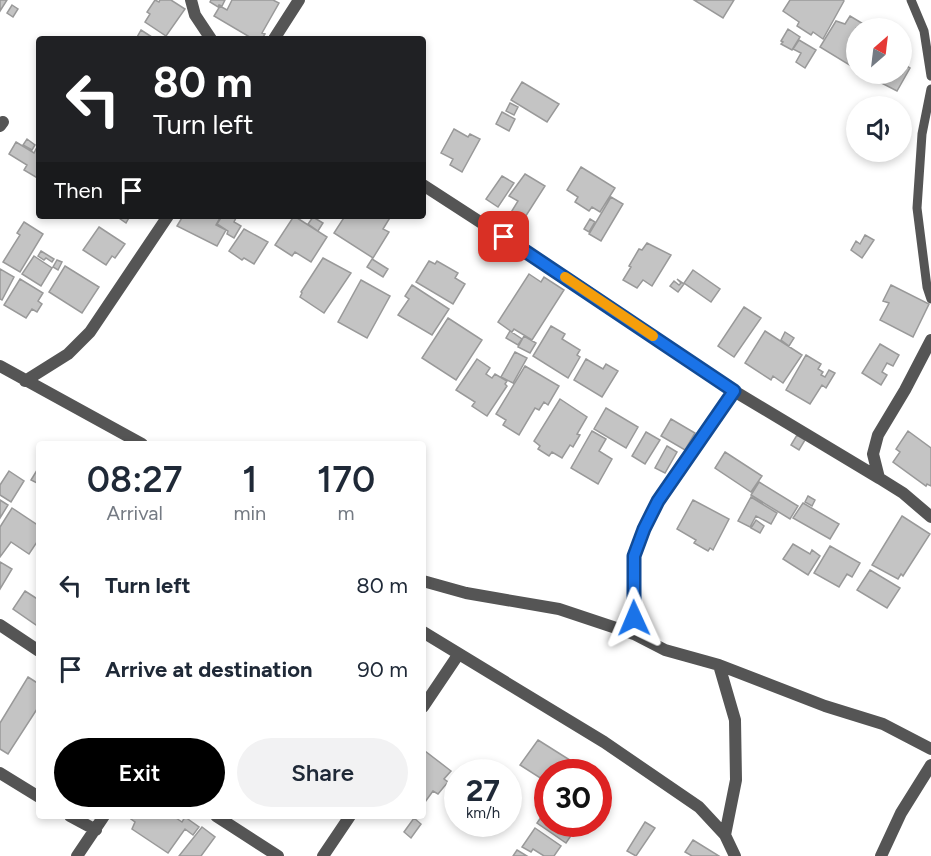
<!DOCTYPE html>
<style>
body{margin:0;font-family:Figtree,sans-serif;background:#f2f2f3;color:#1f2937;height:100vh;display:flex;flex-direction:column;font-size:22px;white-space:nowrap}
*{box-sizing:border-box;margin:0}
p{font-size:20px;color:#747a83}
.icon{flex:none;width:33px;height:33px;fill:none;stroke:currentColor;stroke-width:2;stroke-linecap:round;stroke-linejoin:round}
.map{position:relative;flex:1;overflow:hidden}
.drawer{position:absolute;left:36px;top:441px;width:390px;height:378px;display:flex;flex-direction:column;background:#fff;border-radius:6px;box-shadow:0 3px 9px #0003}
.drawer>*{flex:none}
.banner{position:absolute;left:36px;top:36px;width:390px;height:183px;border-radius:6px;box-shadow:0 3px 9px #0003;background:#202124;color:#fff;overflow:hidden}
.needle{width:39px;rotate:28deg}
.buttons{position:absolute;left:846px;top:18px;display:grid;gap:12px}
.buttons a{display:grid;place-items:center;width:66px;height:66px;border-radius:50%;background:#fff;box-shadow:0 3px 9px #0003;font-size:30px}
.speed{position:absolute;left:444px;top:759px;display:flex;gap:12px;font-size:30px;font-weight:700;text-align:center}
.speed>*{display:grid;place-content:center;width:78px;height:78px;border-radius:50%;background:#fff;box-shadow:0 3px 9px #0003;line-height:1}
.speed small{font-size:15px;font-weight:400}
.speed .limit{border:9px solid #d22;background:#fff;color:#111}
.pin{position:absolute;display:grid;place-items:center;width:51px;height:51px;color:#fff;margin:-26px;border-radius:12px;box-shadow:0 3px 9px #0006}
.me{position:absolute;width:66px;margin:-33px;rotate:359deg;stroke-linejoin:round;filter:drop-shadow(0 0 4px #0008)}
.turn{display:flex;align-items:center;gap:21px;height:126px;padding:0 18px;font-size:27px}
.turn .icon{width:78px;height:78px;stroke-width:2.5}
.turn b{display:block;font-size:42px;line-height:51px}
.then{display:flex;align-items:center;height:57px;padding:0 18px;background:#0003;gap:12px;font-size:22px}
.eta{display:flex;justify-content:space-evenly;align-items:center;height:102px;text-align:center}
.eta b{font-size:36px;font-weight:600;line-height:42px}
.action{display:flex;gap:12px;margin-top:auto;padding:12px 18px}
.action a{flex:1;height:69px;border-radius:36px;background:#000;color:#fff;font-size:24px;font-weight:600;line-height:69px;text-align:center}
.action a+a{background:#f2f2f3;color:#1f2937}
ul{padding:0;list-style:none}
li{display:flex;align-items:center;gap:18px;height:84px;padding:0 18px}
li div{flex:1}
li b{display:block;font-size:22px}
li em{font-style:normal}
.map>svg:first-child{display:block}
</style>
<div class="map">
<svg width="931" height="856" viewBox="0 0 931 856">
<rect width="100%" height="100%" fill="#fff"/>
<!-- building -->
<path fill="#c4c4c4" stroke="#999" stroke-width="1.5" d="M0,0H7L0,11Z
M155,0L159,2L160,0H171L185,9L166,36L145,22L150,14L147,12Z
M211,0H225L222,6L219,5L218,7L210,2Z
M232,0H273L279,3L262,33L265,34L262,39H253L214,16L220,6L227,10Z
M694,0H734L723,18Z
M790,0H843L844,1L823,39L813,32L811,35L797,26L799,22L783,11Z
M12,5L18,9L13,17L7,13Z
M850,16L870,28H856V69L820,47L836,21L845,24Z
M788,29L800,37L792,50L781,44L783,42L781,41Z
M141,30L155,39H136Z
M799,40L816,50L805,68L796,62L801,53L793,49Z
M902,63L910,68L897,91L864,74H902Z
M522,82L559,104L547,122L511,100Z
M510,103L518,107L514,115L506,111Z
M502,112L515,119L509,131L496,124Z
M454,129L468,137L470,134L480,139L462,172L450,165L453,159L441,153Z
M27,139L35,145L32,150L23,145Z
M16,142L34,153L36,149L39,151V179L24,170L27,165L9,154Z
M581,167L615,188L600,212L592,207L589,211L575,202L578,197L567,190Z
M525,174L545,186L522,222L510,214L518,201L509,196Z
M502,176L514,183L498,207L486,199Z
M611,197L623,204L601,241L589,234Z
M116,216H130L126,223Z
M183,216H221L216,225L226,230L217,246L177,226Z
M222,216H237L234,222L241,226L234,238L227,234L228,231L217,224Z
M294,216L327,237L311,262L295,252L292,256L275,245Z
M345,216H391L383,229L389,232L373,258L334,233Z
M313,217L323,223L318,231L308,224Z
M590,219L595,222L589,232L584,229Z
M24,222L43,234L20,272L3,262L20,235L17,233Z
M99,227L125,244L115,258L112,256L106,265L83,250Z
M244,229L268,242L254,264L244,258L242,260L229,251Z
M865,235L874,240L862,258L851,250L856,241L860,244Z
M647,243L671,255L652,286L643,280L637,288L623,280L631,267L629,266L639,249L642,250Z
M41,251L54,259L52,262L46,258L44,260L38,256Z
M34,256L52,268L41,286L22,274Z
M323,258L351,273L324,313L300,297L302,293L301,292Z
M372,259L388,269L383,277L367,267Z
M57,260L62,262L58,270L53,267Z
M429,261L435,264L437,261L458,273L455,278L465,284L453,304L416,282Z
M65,266L99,287L82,313L49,292Z
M0,269L14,277L2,300L0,299Z
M693,270L720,289L711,302L684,283Z
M529,274L541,282L544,277L564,290L532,340L514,329L512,332L498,322Z
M20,279L43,293L38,301L42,304L37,312L32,309L26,318L4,305Z
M677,279L684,284L678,292L670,286L674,281L679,285L681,283Z
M361,280L390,296L367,338L338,322Z
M412,285L449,309L432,335L398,315L409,299L405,296Z
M891,285L929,304L913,337L880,320L889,303L883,301Z
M744,307L761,318L734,357L718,346Z
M448,318L482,340L456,380L422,358Z
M551,326L565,334L562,339L580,350L577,355L580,357L568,378L533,356Z
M510,331L522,339L518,345L506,338Z
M765,331L802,355L783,383L773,376L771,380L745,363Z
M785,332L794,338L789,346L781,340Z
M524,336L536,343L530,353L518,347Z
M880,344L899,355L893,366L887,363L882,372L887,375L881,385L862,373Z
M515,352L527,358L513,383L501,377Z
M806,355L821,364L818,369L823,372L821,375L825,377L829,370L835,373L826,388L822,385L810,404L786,390Z
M477,359L490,368L486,374L492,378L495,374L507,381L505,384L507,386L487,416L472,406L475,402L456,390Z
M586,359L603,369L606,364L618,371L602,397L574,380Z
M525,366L559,386L548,405L544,402L539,410L535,408L519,435L503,425L506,420L496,414Z
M560,399L587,417L577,434L580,435L573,447L570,445L562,458L552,452L549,456L538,449L540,446L534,441Z
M606,408L638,427L626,448L594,429Z
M671,419L695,433L685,450L661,436Z
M592,431L606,439L599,451L612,459L598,484L571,468Z
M908,431L931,448V486L927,484L926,486L893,462L900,452L896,449Z
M646,432L660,440L645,464L632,456Z
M797,435L805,440L799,450L791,445Z
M667,446L677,452L665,473L655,468Z
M725,452L762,476L751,492L715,468Z
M39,467V484L31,480Z
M9,471L24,481L11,502L0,495V485Z
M759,482L798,506L790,519L751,495Z
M808,496L815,500L812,506L805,502Z
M751,497L777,513L771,524L756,516L750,527L738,521Z
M0,500L8,505L0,518Z
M693,500L729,519L713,550L710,548L708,551L694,543L696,540L677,529Z
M803,503L839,524L830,539L793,518Z
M12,508L39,526V539L29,554L11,542L0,557V527Z
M902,516L930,534L903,576L901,574L898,579L872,565Z
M756,520L764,526L760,533L751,528Z
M793,544L810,554L812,550L820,556L808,575L783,559Z
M830,546L860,563L852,577L847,574L839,587L814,573Z
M0,562L12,569L0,589Z
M870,570L900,588L887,608L857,590Z
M25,591L39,600V627L13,609Z
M28,677L39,684V706L8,754L0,749V723Z
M538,740L573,762L566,772H548V783L520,765Z
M425,751L451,771L444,779L448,782L438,794L433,791L425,802L423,800V753Z
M483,760L502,772H475Z
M577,764L590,772H572Z
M548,807V824H579L566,843L537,823Z
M133,816H173L182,822L185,817L199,827L193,835L185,829L168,853L132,829L135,822L131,819Z
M414,818L421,824L411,838L404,832Z
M645,822L655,828L636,856L627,851Z
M202,827L215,837L201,856H179Z
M535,828L561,846L554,856H544L533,849L531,852L522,847Z
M693,840L719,856H692L685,852Z
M517,850L527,856H513Z"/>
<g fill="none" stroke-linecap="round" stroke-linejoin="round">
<!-- service -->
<path stroke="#555" stroke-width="9" d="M911,0L924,31L931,76
M931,89L922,134L917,208L927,287L931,299"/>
<!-- minor -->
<path stroke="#555" stroke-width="12" d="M191,0L195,15L211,39
M274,39L299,0
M0,126L3,122
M423,185L582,288L734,391L879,478
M931,340L905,390L878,435L873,454L879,478L903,493L931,517
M0,366L142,444
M25,381L68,354L90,332L168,216
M423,581L466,593L559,609L634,634L665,650L719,665L825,706L883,724L931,749
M0,625L39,651
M423,632L604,742L699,807L725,835L735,856
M634,634V556L644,529L659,501L734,391
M719,665L735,720L736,780L725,835
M423,707L458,655
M0,773L39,797
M70,816L96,830
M216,816L278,856
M77,856L104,816
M323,856L350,816
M881,856L901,813L931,765"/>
</g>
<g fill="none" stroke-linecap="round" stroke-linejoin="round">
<defs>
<path id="route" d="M504,237L734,391L658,501L644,529L634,556V618"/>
</defs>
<!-- route casing -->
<use href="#route" stroke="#114b97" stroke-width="15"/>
<!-- route -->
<use href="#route" stroke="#1a73e8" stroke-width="10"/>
<!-- slow -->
<path stroke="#f59e0b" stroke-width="10" d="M565,277L653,336"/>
</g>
</svg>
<div class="buttons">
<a><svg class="needle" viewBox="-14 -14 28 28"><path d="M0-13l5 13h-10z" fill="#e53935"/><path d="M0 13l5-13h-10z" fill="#747a83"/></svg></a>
<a><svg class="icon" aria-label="sound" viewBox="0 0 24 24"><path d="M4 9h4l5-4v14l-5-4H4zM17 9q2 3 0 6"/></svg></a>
</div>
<div class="speed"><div>27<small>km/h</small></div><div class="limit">30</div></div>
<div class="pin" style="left:504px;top:237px;background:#d93025"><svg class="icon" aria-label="arrive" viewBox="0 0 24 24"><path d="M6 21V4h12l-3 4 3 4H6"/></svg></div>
<svg class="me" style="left:634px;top:618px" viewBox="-20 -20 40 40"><path d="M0-17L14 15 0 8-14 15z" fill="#1a73e8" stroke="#fff" stroke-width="4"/></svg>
<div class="banner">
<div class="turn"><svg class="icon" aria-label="left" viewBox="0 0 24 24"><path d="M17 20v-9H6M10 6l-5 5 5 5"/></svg><div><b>80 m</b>Turn left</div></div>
<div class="then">Then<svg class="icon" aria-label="arrive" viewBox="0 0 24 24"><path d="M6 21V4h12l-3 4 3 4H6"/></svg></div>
</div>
<section class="drawer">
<div class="eta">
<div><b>08:27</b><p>Arrival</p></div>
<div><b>1</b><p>min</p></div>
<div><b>170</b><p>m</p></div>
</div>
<ul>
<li><svg class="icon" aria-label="left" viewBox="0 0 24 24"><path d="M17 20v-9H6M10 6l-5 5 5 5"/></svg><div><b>Turn left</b></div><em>80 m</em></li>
<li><svg class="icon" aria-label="arrive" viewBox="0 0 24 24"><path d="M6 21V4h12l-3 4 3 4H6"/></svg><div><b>Arrive at destination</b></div><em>90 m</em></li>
</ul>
<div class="action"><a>Exit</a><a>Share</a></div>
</section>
</div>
